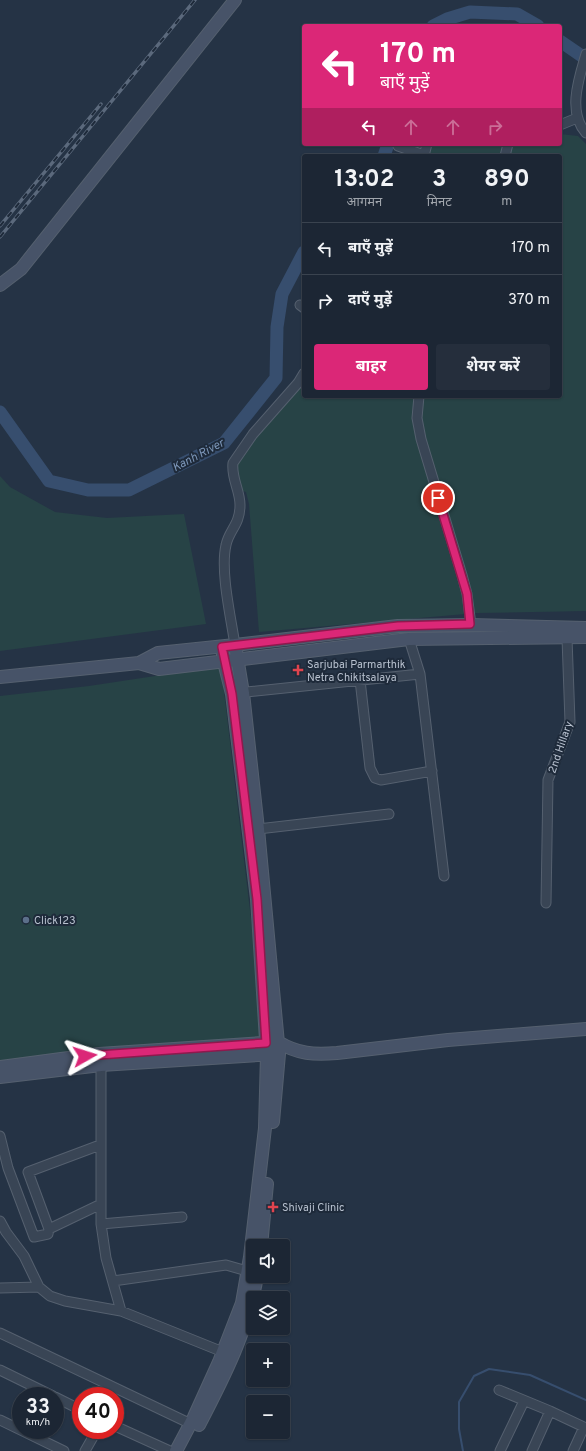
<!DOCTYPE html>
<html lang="hi">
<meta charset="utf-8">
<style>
body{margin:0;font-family:Overpass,"Noto Sans Devanagari",sans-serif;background:#252e3c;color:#f1f3f6;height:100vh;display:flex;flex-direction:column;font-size:15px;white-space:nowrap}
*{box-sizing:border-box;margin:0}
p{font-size:13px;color:#a0a5ac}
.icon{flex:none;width:22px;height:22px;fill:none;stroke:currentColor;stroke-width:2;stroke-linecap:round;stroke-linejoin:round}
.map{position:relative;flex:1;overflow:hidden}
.details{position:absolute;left:302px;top:154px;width:260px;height:244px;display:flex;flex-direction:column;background:#1c2634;border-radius:4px;box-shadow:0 1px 3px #0004,0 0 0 1px #3a434f}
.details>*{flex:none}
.banner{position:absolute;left:302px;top:24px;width:260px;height:122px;border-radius:4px;box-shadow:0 1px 3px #0004,0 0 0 1px #3a434f;background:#db2777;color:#fff;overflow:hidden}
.buttons{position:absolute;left:246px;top:1239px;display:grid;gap:8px}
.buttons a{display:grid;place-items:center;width:44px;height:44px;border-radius:4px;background:#1c2634;box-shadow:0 1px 3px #0004,0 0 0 1px #3a434f;font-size:20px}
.speed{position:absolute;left:12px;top:1387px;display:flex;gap:8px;font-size:20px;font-weight:700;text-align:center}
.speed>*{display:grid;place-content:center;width:52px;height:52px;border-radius:50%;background:#1c2634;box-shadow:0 1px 3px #0004,0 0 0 1px #3a434f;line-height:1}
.speed small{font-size:10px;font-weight:400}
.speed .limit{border:6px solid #d22;background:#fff;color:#111}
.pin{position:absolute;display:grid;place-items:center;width:34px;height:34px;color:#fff;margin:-17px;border:2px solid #fff;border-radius:50%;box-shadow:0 1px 4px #0007}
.me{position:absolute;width:44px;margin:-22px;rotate:84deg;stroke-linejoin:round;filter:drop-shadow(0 0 3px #0008)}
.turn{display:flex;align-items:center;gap:14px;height:84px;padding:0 12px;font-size:18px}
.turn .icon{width:52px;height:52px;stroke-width:2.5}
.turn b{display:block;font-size:28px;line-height:34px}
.lanes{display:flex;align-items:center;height:38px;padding:0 12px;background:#0003;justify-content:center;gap:20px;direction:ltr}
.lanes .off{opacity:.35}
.eta{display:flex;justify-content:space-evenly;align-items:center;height:68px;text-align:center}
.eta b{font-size:24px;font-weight:700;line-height:28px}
.cta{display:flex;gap:8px;margin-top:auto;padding:8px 12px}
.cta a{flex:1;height:46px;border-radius:4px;background:#db2777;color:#fff;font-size:16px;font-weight:700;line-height:46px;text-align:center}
.cta a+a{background:#252e3c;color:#f1f3f6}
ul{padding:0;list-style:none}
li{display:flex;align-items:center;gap:12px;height:52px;padding:0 12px;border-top:1px solid #3a434f}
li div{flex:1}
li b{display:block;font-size:15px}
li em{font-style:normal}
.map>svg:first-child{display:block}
</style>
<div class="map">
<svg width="586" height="1451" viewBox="0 0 586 1451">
<rect width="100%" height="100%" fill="#253345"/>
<!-- green -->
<path fill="#274346" d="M560,134L578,136L586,144V611L477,613L259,632L249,504L246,492L240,490L232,462L304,372V396H560V156H423L426,144H560Z
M0,476L10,487L55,512L107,518L184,514L206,624L0,651Z
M221,666L265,1037L0,1063V696L89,686Z"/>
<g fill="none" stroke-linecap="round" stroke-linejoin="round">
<!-- stream -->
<path stroke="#374e6e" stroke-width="2" d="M463,1451L459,1429V1402L474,1376L489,1369L530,1375L586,1400"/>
<!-- river -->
<path stroke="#374e6e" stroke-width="13" d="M433,26L447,19L470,12L517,14L538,26
M560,41L586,59
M384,156L388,144
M0,412L49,481L88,490H129L224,443L276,378L277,327L282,294L304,252"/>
<defs>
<path id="street" d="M586,54C579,78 567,112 586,133
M560,125L577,118
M398,146L424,155
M424,156L427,144
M505,156L508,144
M300,305L304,308
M419,396L417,418L421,439L462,575L467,594L471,625
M409,639L420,674L444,876
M235,645C231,618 220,571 226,545C229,530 240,525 240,505C240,490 231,478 233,463L253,434L298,383L304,373
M360,680L370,768L375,778L381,780L432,771
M237,693L420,674
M258,829L389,814
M546,903L548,780L570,722L567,638
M101,1065V1224L106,1258L121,1311
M0,1136L8,1168L34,1237L48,1234L49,1229
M99,1205L49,1229L28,1172L100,1145
M0,1221L6,1232L24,1256L39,1287L50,1296L65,1301L121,1311L223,1352
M101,1224L182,1217
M113,1281L226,1265L247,1271
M0,1288L39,1287
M0,1333L191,1424
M0,1370L53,1396
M499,1390L550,1411L586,1428
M55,1397L81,1410
M0,1420L64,1451
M115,1426L170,1451
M85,1451L97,1430
M500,1451L524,1401
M532,1451L550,1411
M573,1451L584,1427"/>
<path id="secondary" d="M0,285L21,269L235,0
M235,645L243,693L258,829L279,1054L273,1122
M139,663L159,669L409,639L586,637
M0,677L139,663L158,653L235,645L398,626L471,625L586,628
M0,1067L99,1054L278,1042C298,1054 314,1055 337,1053L448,1040L586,1029
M0,1077L101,1065L275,1054
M261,1246L267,1184
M199,1425C224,1377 248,1330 257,1276
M176,1451L194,1417L219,1362L242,1303L250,1257L265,1128L267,1055L257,899L232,694L224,662L222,647"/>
</defs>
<!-- street casing -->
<use href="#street" stroke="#55606f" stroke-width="11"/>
<!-- secondary casing -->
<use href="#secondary" stroke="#55606f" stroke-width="14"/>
<!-- street -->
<use href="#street" stroke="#394555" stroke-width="9"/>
<!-- secondary -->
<use href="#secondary" stroke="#475368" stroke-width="12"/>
<defs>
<path id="rail" d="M0,226L101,104
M0,237L195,0"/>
</defs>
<!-- rail casing -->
<use href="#rail" stroke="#5b697c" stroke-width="3.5"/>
<!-- rail -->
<use href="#rail" stroke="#1e2a3a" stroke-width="2" stroke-dasharray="6" stroke-linecap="butt"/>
</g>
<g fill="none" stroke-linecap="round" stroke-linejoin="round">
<defs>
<path id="route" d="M85,1056L266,1043L257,899L232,694L222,647L398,626L470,624L467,594L438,498"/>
</defs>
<!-- route casing -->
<use href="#route" stroke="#8e194d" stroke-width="10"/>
<!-- route -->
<use href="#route" stroke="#db2777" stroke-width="7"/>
</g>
<!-- markers -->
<g fill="#e0444e" stroke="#1e2a3a" stroke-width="1.5">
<path d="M296 664h4v4h4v4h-4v4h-4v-4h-4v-4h4z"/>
<path d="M271 1201h4v4h4v4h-4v4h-4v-4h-4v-4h4z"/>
</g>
<circle fill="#5c6f8a" stroke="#1e2a3a" stroke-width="1.5" cx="26" cy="920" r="4"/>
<g text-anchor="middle" stroke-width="4" stroke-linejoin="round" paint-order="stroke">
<!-- poi labels -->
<g font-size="11" fill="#b7c0ce" stroke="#1e2a3a" text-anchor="start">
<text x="307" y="668">Sarjubai Parmarthik<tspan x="307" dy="13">Netra Chikitsalaya</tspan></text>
<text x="34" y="924">Click123</text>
<text x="282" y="1211">Shivaji Clinic</text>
</g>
<!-- street labels -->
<g font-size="11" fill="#b7c0ce" stroke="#1e2a3a">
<text transform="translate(560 747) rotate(-71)" y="4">2nd Hillary</text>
</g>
<!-- water labels -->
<g font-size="12" font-style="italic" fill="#7c96b8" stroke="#1e2a3a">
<text transform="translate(198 455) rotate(-28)" y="4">Kanh River</text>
</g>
</g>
</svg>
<div class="buttons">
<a><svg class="icon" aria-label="sound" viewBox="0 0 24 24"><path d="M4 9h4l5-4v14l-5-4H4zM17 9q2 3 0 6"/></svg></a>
<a><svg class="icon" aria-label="layers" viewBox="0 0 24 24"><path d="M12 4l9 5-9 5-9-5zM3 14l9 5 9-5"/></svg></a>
<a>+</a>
<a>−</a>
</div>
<div class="speed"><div>33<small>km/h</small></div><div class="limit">40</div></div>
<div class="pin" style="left:438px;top:498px;background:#d93025"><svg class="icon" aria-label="arrive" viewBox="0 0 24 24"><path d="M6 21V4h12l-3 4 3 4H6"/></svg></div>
<svg class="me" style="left:85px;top:1056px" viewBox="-20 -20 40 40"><path d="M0-17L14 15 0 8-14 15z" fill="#db2777" stroke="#fff" stroke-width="4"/></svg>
<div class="banner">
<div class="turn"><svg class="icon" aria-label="left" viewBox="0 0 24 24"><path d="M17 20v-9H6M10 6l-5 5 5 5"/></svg><div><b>170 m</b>बाएँ मुड़ें</div></div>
<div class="lanes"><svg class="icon" aria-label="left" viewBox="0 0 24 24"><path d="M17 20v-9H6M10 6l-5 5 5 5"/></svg><svg class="icon off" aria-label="ahead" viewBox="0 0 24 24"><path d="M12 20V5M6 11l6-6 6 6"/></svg><svg class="icon off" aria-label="ahead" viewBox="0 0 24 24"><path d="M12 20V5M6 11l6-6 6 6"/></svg><svg class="icon off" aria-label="right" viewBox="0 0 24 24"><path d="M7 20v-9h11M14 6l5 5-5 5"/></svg></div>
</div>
<section class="details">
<div class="eta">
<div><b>13:02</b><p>आगमन</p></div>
<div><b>3</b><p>मिनट</p></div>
<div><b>890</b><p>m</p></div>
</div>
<ul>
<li><svg class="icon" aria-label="left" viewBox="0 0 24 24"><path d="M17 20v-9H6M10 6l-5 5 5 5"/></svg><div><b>बाएँ मुड़ें</b></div><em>170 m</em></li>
<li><svg class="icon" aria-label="right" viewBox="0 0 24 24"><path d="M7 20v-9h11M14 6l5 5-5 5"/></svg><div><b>दाएँ मुड़ें</b></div><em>370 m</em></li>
</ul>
<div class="cta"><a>बाहर</a><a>शेयर करें</a></div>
</section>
</div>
